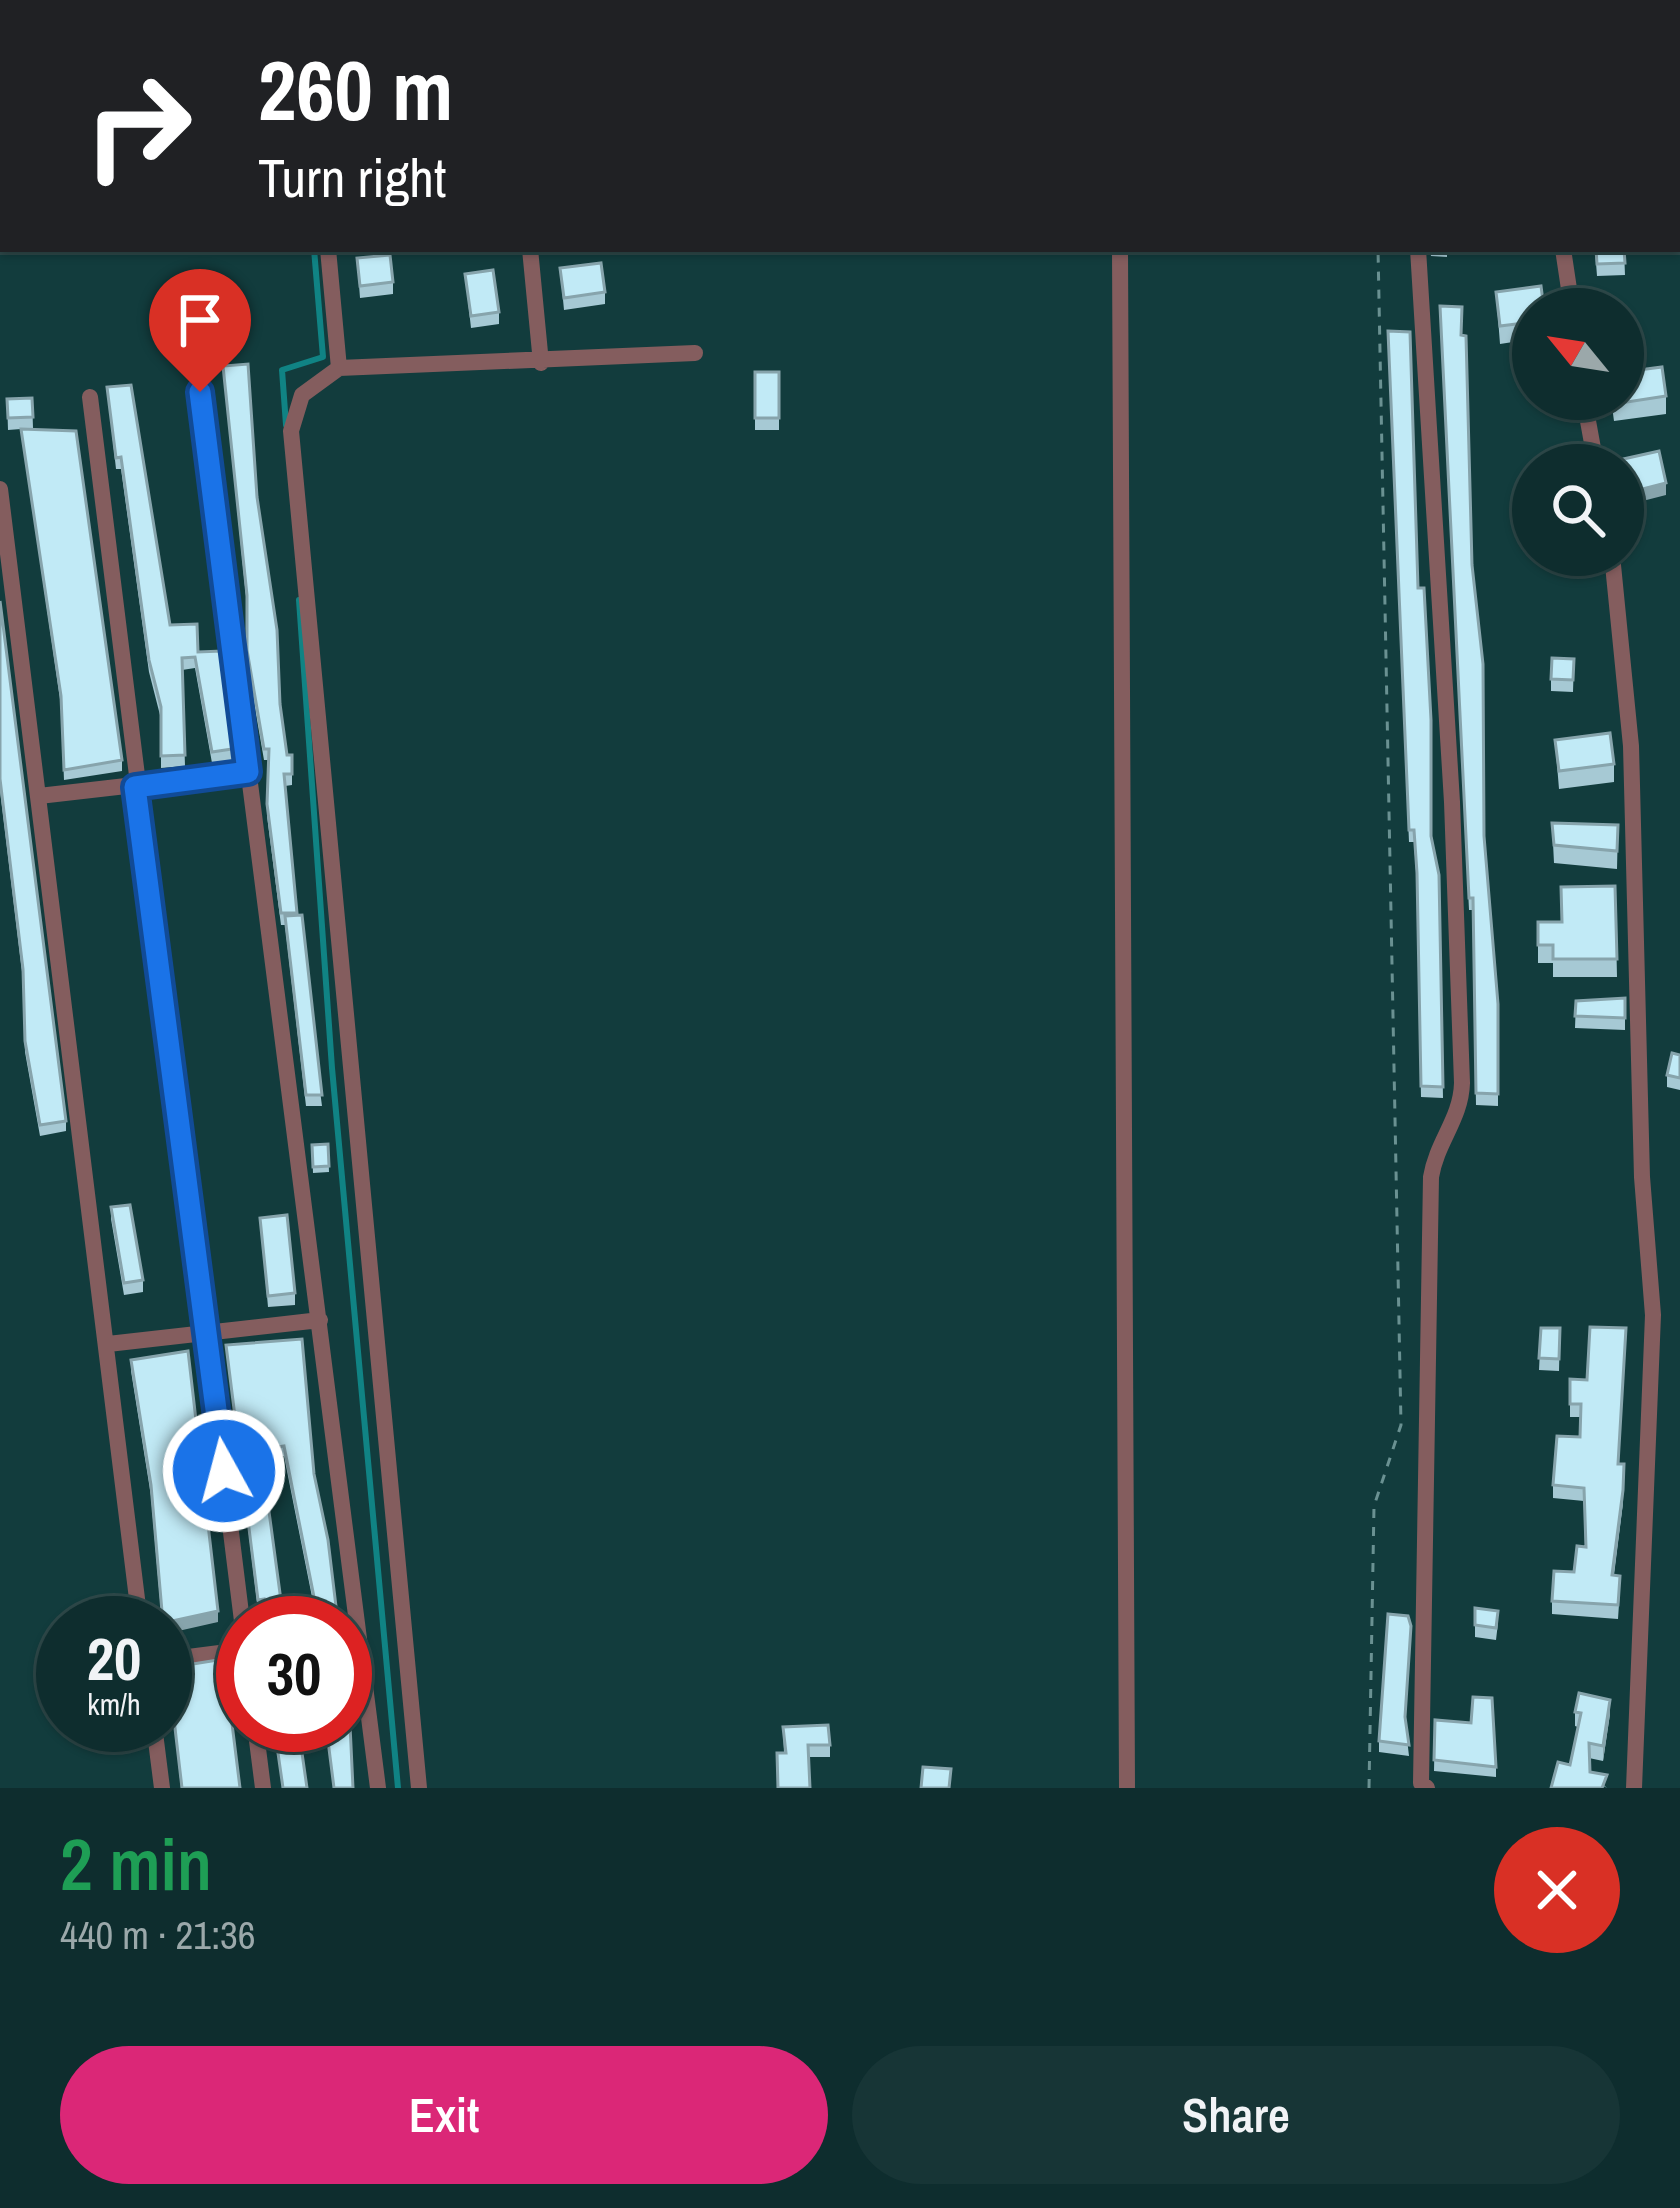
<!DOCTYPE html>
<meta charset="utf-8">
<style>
body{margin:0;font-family:"Archivo Narrow",sans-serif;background:#173536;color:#f1f3f6;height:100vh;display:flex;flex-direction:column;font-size:45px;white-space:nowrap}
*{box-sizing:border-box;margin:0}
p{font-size:39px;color:#9ba8aa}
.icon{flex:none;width:66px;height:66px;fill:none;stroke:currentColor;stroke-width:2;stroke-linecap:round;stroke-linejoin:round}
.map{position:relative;height:1788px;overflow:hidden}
.details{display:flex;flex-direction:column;background:#0e2d2e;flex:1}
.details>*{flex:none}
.banner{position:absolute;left:0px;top:0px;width:1680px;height:252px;box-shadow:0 3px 9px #0004,0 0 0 3px #2e494a;background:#202124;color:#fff;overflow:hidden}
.needle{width:78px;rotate:300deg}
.controls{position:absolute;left:1512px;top:288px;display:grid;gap:24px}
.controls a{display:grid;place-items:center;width:132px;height:132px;border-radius:50%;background:#0e2d2e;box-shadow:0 3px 9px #0004,0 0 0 3px #2e494a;font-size:60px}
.speed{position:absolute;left:36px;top:1596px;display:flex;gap:24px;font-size:60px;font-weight:700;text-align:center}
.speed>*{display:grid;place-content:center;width:156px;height:156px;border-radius:50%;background:#0e2d2e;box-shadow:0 3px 9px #0004,0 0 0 3px #2e494a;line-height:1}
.speed small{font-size:30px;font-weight:400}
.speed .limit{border:18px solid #d22;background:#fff;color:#111}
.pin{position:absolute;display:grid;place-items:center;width:102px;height:102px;color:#fff;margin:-123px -51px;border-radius:50% 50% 50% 0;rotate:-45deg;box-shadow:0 0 12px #0007}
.pin .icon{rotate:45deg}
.me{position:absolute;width:132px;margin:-66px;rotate:353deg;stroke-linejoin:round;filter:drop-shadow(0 0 9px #0008)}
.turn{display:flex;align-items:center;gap:42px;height:252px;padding:0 60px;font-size:54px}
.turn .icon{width:156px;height:156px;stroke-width:2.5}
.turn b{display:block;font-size:84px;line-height:102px}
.round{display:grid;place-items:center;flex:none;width:126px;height:126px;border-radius:63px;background:#173536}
.headline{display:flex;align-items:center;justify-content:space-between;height:204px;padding:0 60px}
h1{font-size:72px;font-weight:600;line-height:90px;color:#1e9e55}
.primary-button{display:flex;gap:24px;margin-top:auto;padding:24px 60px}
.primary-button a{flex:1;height:138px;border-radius:72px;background:#db2777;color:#fff;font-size:48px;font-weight:600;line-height:138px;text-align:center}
.primary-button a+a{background:#173536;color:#f1f3f6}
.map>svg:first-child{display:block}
</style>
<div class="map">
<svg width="1680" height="1788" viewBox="0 0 1680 1788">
<rect width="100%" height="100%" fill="#123c3d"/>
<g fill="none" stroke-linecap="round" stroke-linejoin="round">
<!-- stream -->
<path stroke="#108384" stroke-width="6" d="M292,0V3
M286,425L282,370L323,357L314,249
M299,600L332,1068L398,1788"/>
<!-- path -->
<path stroke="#6a9192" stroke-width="3" stroke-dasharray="9 9" stroke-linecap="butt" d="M1329,0L1330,3
M1369,1788L1374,1506L1401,1425L1378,249"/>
<!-- street -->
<path stroke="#845d5e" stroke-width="16" d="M307,0V3
M507,0L508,3
M1383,0L1384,3
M1527,0L1528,3
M328,249L339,368
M530,249L541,363
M1120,249L1127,1788
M1418,249L1452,802L1462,1083C1461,1119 1437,1141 1431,1177L1421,1783L1427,1788
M1563,249L1572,309
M200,391L378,1788
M90,397L243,1629
M1584,399L1596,465
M0,489L140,1623
M1612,555L1631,746L1642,1177L1653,1315L1634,1788
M39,796L248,772
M108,1344L320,1320
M165,1660L243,1650
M154,1725L162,1788
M255,1725L263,1788
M419,1788L291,431L302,395L339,368L695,353"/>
</g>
<!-- wall -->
<path fill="#a6c9d4" d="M1430,249H1447V257L1431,256Z
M1595,249H1624L1625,275L1597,276Z
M357,258L393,282V294L360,298Z
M560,268L605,292V304L564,310Z
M465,274L499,312V324L471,328Z
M1496,292L1533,309V339L1500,344Z
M1440,306L1461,335L1484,836L1498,1004V1106L1476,1105L1473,910H1469Z
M1623,323L1632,344V356L1623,357Z
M1388,331L1418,588L1431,836L1439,875L1443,1098L1421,1097L1417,885L1414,842H1409Z
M223,366L257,497L280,704L287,755H292V785L285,786L297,915L322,1106H306L285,925H281L267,816L269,760H264L247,662V607Z
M755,372H779V430H755Z
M107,387L170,625L198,652L232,749V761L212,763L195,668L182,670L185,766L161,768V719L149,672L121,469H116Z
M1666,396V414L1614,421L1611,399Z
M32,398L33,428L122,760V771L64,780L61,706L21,429L8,430L7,399Z
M0,601L66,1121V1131L40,1136L25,1052L23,980L0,790Z
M1574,659L1573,692L1551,691V679Z
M1555,740L1614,764V782L1559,789Z
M1552,823L1618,825L1617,869L1554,863Z
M1615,886L1617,977H1553V963H1538V922H1561Z
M1625,998V1030L1575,1028L1576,1001Z
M1680,1055V1090L1667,1087V1075Z
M328,1144L329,1172L313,1173L312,1145Z
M111,1207L143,1280V1292L124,1295L111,1219Z
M260,1218L295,1293V1305L268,1307Z
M1541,1328H1560L1559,1371L1539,1370Z
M226,1345L314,1474L338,1623H310V1608L314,1607L284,1456L264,1459V1610H258Z
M131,1360L218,1622L162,1623L151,1496L131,1371Z
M1570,1379L1619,1464L1623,1503L1614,1575L1620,1589L1618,1619L1552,1614V1601L1574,1572L1585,1547L1584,1501L1553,1498V1485L1580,1437L1581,1417H1570Z
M1475,1608L1498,1623L1496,1640L1475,1637Z
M168,1668L240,1788H181Z
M1575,1712L1610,1714L1603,1761L1589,1758L1590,1772L1607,1788L1570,1765L1578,1727L1575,1726Z
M1435,1720L1496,1767V1777L1434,1771Z
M1405,1721L1409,1756L1379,1752V1741Z
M783,1727L830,1745V1757H809L784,1753Z"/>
<!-- shaded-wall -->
<path fill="#87a4ac" d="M1666,483V495L1627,505V493Z
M1624,1464L1623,1503L1612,1588V1575Z
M218,1611V1622L165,1634V1623Z
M1610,1700V1714L1603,1761V1746Z"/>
<!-- building -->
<path fill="#c1eaf6" stroke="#87a4ac" stroke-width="3" d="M329,0H378L379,3H329Z
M435,0H472V3H436Z
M549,0H587V3H550Z
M828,0H874V3H828Z
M1343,0H1380L1382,3H1344Z
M1393,0H1408V3H1385Z
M1596,249H1624L1625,263L1597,264Z
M390,255L393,282L360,286L357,258Z
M601,263L605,292L564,298L560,268Z
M493,270L499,312L471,316L465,274Z
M1541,286L1544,309H1533V322L1500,326L1496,292Z
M1440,306L1462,307L1461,335L1466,336L1472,565L1483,664L1484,836L1498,1004V1094L1476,1093L1473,898H1469Z
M1629,322L1632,344L1623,345V323Z
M1388,331L1410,332L1418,588H1424L1431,720V836L1439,875L1443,1087L1421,1086L1417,873L1414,830H1409Z
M248,364L257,497L277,630L280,704L287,755H292V774H284L297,913H281L267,804L269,749H264L247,650V595L223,366Z
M1662,367L1666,396L1614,404V399H1623V372Z
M755,372H779V418H755Z
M131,385L170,625L197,624L198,652L222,651L232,749L212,752L195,657L182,658L185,755L161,756V707L149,660L121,457L116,458L107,387Z
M32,398L33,417L8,418L7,399Z
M21,429L76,431L122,760L64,770L61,696Z
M1659,451L1666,483L1627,493L1623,477V465H1620L1619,460Z
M0,601L66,1121L40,1125L25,1041L23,969L0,779Z
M1552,658L1574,659L1573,680L1551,679Z
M1610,733L1614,764L1559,771L1555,740Z
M1552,823L1618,825L1617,851L1554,845Z
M1615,886L1617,959H1553V945H1538V922H1562L1561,887Z
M302,915L322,1095H306L285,916Z
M1625,998V1018L1575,1016L1576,1001Z
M1672,1053L1680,1055V1078L1667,1075Z
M328,1144L329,1166L313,1167L312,1145Z
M130,1205L143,1280L124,1283L111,1207Z
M287,1215L295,1293L268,1296L260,1218Z
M1590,1327L1626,1328L1618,1464H1624L1623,1490L1612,1575L1620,1576L1618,1605L1552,1601L1554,1571L1574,1572L1577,1546L1586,1547L1584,1488L1553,1485L1557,1436L1580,1437L1581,1404H1570V1379L1587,1380Z
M1541,1328H1560L1559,1359L1539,1358Z
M302,1339L314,1474L328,1540L338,1623H312L310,1608L316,1607L284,1446L264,1449L263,1467L284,1623H264V1599L258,1600L226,1345Z
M188,1351L218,1611L163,1623L151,1485L131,1360Z
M1475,1608L1498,1611L1496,1628L1475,1625Z
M1388,1614L1408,1616L1411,1626L1405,1717L1409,1745L1379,1741Z
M224,1659L240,1788H182L168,1668Z
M345,1681L350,1725L353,1788H334L326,1725H345Z
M1579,1693L1610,1700L1603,1746L1589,1743L1590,1772L1607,1775L1602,1788H1551L1558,1762L1570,1765L1581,1713L1575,1712Z
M1473,1697L1492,1698L1496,1767L1434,1760L1435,1720L1471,1723Z
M274,1725H298L307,1788H283Z
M828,1725L830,1745H808L810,1788H778L777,1753H786L783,1727Z
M923,1767L951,1769L949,1788H921Z"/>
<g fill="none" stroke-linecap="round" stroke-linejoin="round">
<defs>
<path id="route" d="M200,392L248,772L135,787L224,1471"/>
</defs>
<!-- route casing -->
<use href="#route" stroke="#114b97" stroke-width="30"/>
<!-- route -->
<use href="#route" stroke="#1a73e8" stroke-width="21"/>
</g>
</svg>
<div class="controls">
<a><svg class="needle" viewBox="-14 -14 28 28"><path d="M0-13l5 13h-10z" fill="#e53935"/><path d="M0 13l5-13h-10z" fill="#9ba8aa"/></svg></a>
<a><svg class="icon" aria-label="search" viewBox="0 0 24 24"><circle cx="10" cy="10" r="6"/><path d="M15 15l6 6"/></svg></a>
</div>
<div class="speed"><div>20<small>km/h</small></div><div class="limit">30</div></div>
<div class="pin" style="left:200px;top:392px;background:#d93025"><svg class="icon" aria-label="arrive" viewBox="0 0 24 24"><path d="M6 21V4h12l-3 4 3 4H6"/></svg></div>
<svg class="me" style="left:224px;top:1471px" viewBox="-20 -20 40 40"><circle r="17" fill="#1a73e8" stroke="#fff" stroke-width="3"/><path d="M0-11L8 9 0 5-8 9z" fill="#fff"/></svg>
<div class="banner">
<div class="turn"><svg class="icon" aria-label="right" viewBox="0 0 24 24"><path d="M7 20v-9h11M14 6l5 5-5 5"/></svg><div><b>260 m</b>Turn right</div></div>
</div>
</div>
<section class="details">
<div class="headline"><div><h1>2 min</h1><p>440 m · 21:36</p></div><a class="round" style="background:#d93025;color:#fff"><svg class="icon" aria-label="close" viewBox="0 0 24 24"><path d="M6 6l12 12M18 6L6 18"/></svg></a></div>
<div class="primary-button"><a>Exit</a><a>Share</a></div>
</section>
